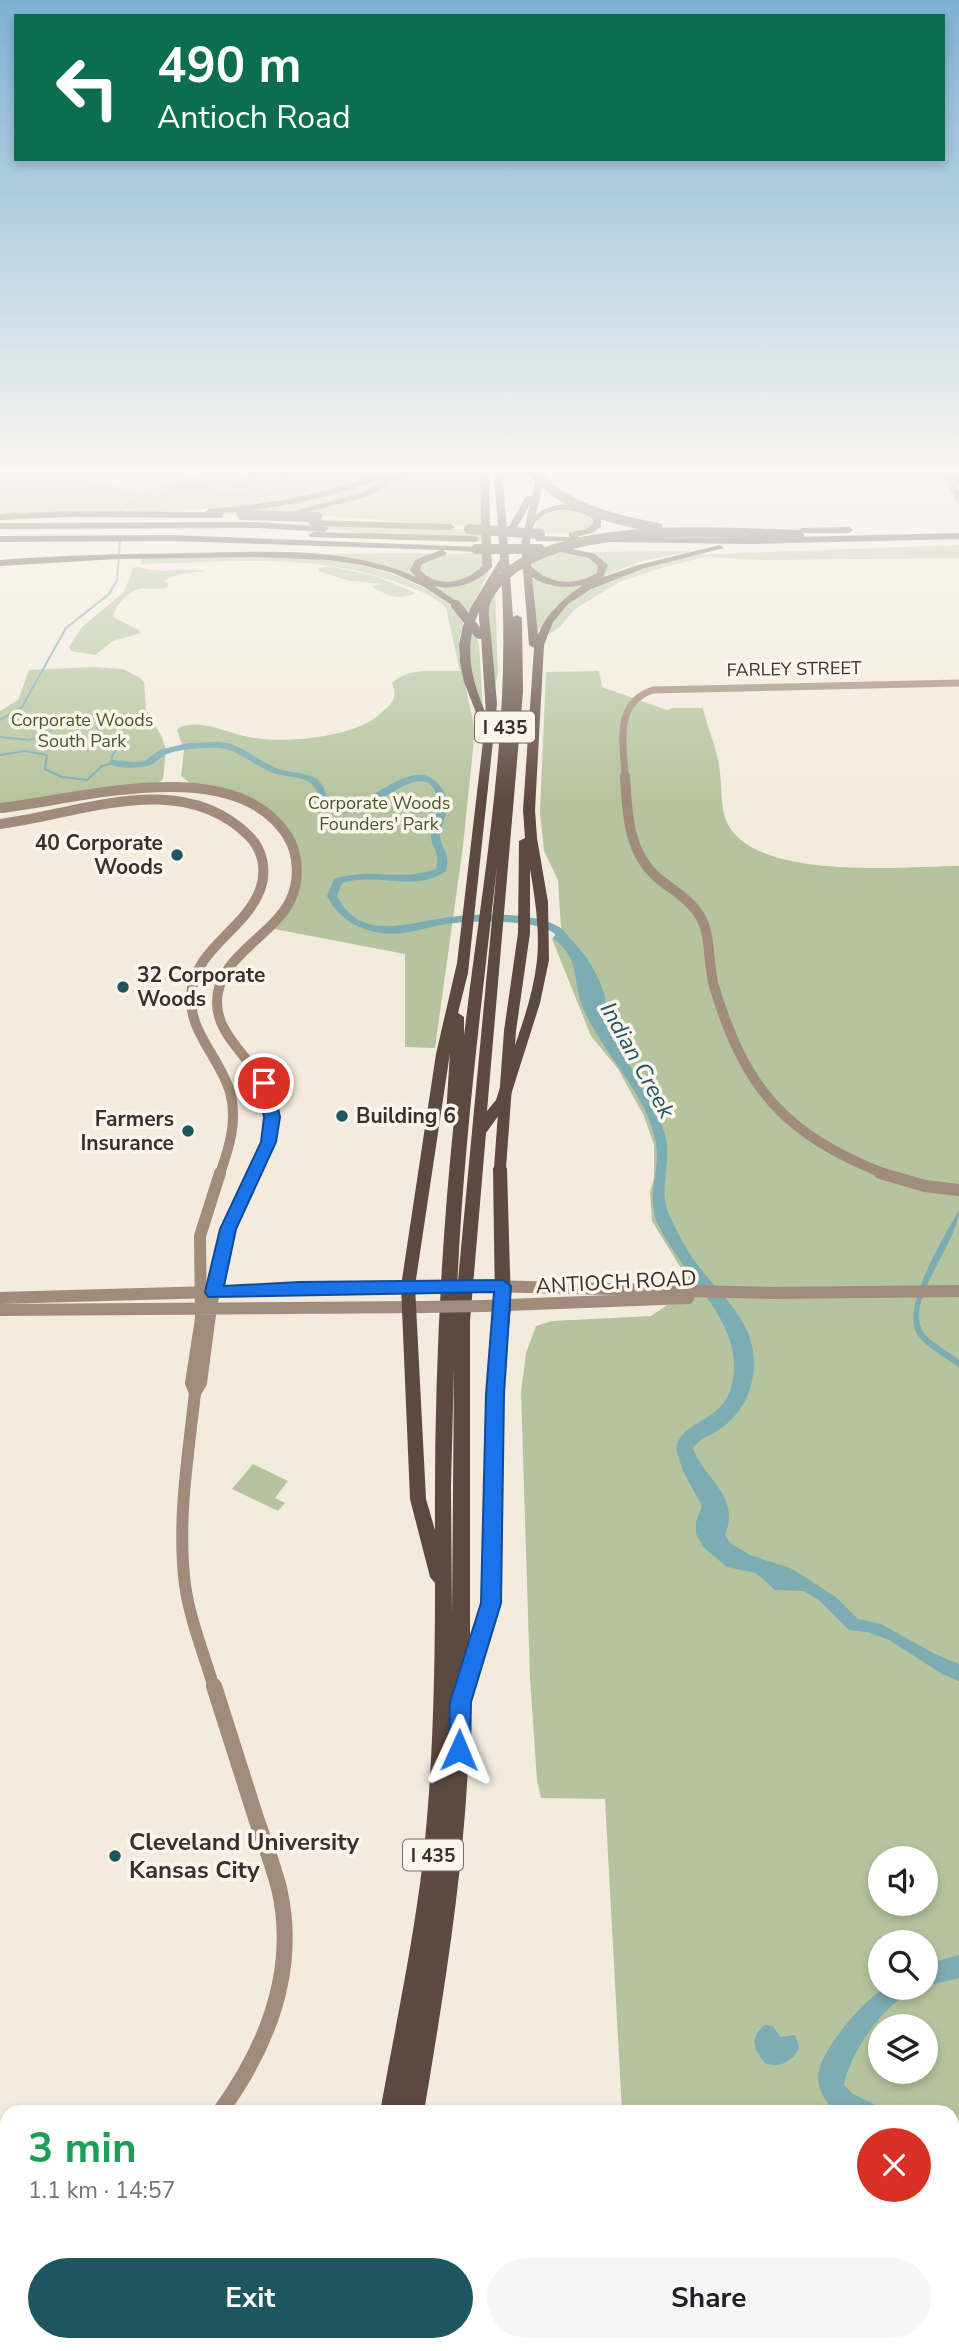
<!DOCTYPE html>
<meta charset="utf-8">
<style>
body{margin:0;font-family:"Nunito Sans",sans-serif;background:#f6f6f6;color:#202124;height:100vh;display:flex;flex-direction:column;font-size:26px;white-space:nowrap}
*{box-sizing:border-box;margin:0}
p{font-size:23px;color:#757577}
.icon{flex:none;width:38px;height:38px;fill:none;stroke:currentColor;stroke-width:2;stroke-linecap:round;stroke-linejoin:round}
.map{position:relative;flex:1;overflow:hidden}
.drawer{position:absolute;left:0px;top:2105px;width:959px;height:247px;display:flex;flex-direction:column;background:#fff;border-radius:21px 21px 0 0;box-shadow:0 4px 10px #0003}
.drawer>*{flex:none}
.hud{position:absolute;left:14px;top:14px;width:931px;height:147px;border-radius:0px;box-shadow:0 4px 10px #0003;background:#0b6e4f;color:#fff;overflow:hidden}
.buttons{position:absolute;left:868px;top:1846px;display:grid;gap:14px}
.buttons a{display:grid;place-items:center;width:70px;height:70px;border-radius:50%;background:#fff;box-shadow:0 4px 10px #0003;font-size:35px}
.pin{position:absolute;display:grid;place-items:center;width:60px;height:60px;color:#fff;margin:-30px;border:4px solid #fff;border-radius:50%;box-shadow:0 2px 7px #0007}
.me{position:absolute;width:77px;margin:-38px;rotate:1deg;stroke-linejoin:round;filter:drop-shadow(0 0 5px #0008)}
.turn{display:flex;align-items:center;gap:24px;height:147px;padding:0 28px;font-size:32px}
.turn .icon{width:91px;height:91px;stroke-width:2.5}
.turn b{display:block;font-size:49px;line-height:60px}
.round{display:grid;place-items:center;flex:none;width:74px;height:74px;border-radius:37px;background:#f6f6f6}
.head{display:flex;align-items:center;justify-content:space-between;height:119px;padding:0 28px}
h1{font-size:42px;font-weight:700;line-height:52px;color:#1e9e55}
.primary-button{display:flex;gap:14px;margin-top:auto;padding:14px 28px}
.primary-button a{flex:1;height:80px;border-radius:42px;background:#1d565f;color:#fff;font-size:28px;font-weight:700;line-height:80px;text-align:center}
.primary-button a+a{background:#f6f6f6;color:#202124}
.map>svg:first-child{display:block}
</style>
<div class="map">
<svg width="959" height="2351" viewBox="0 0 959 2351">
<rect width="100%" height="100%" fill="#f4ebdf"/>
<!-- green -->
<path fill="#b5c49e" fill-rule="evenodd" d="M0,470H87L88,480L141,493L210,470H392C265,519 134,511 0,515Z
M401,470H407C368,492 328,507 284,514C259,517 232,514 207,514L276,506Z
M414,470H481L484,527L295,514L367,495Z
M570,509L592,516L595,523C578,538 555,533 534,531L539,516L555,510Z
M291,524L413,526L484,531L485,541L392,537Z
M959,545V558L764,560L704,557L661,568L619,582L575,609L559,628L545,636L555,616L574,598L608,579L686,555Z
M696,551L646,560L603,576L605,569L585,552Z
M486,552C485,574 461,586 440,582C433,581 426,576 419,573L421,563L442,555Z
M531,552L569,553L586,556L598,563L599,572C579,590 553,581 532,570Z
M437,553L412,571L418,579L393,570L316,554Z
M295,557C357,561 419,573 465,619L459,639V656L475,730L463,846L435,1048L405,1047V954L274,929L290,909L300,884V857L267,811L191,784L181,776L184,750L177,730L180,727C203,719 226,733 249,737C283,744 354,738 380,714C392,704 398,699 392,683C409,666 438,672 460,671L446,608C434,596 420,591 404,585C320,552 229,562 141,564L142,558Z
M329,566L375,576L416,593C398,601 386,595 371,586L383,584L350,581L318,571L319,568Z
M139,567C160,575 182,566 205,571L180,574L163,580L169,584L166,588C156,590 144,587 136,590C126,594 114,608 113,617L139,630L141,633L113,641L95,655L71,651L69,647L82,627L124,592L132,571L131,568Z
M488,569L490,570L468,614L431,585H449Z
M530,578L538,580L586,583L555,607L538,631H536Z
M495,589L498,673L495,687L488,609Z
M471,625L479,644L483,709H481L467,657Z
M93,667L123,669L140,678L144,682L146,710L161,735L166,749L163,779L158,783L0,807V711L18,700L29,670Z
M599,671L602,687L667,710L672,708H703C707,727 716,746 719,765C722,782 720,801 725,818C748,883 904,866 959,866V2146H952V2112H622L605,1799L541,1798L537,1780L530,1678L521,1392L526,1353L536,1326L552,1321L651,1316L667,1305L692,1301L690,1283L652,1221L650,1192L654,1178V1145L644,1116L618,1069L591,1036L552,939L561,928L558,880L544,851L540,813L546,672ZM880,1858H926V1904H880ZM880,1942H926V1988H880ZM880,2026H926V2072H880Z
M253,1464L288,1481L275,1498L285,1503L278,1511L232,1489Z
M952,2159H959V2235L952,2229Z"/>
<!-- water -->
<path fill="#7cadb3" d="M559,930C578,941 598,972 604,993C608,1008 605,1020 612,1035C629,1069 657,1101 666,1138C671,1162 659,1191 668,1212C674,1227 684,1245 693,1259C716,1291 754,1319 754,1362C754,1392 740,1418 714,1433C704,1438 700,1439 693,1448C704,1480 741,1495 725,1535L730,1543L750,1555L790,1568L805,1577L837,1598L858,1619L881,1624L935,1654L959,1664V1681L942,1674L889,1640L867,1632L849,1630L819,1600L804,1591L775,1590L756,1573L727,1567L703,1547L696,1534V1522L702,1506L683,1471L676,1449C683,1413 735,1428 734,1363C733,1315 680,1270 659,1226C644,1196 661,1174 656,1143C648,1095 602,1053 583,1008C571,978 582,961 553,938Z
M959,1210C959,1242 902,1303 924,1333C933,1344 948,1351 959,1360V1368C946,1357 926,1348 917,1334C900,1308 945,1235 959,1210Z
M959,1955V1978L926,1986V1964Z
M884,1988H920C886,1999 850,2052 844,2085L853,2094L890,2112H834C827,2102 818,2092 818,2078C818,2052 862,2002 884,1988Z
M765,2025L773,2026L780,2037L795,2035L799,2046C796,2061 778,2069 765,2063C753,2048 749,2038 765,2025Z"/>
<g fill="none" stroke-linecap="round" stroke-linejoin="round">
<!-- stream -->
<path stroke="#7cadb3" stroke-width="2" d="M117,512L138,499L162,498L176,488L189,484L202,487L218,496H263L268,495L265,491L234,486L259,472L289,476L295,472L292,470
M0,720L22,707L66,628L109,594L117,580L120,541
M0,737L29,740L45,735L57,726L79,719L96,718L98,733L121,739L111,758L113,763L102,766L87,780L62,777L45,769L47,755L25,751L0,755"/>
<!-- river -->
<path fill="#7cadb3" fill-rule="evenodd" d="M188,743C201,743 219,740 231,744C248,750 262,763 279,769C290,773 304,772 315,778C326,783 325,804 337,807C365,813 413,751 439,785C443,790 447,797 448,804C448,815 440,825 440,836C441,851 451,851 446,871C417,893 375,872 342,883L337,896C359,941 405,924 443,918C472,913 534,911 559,927C565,931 569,937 573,943L568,946C562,944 561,940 557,936C550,929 541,927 532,925C505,921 474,920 446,924C432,926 418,931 404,933C373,937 341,925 327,896L334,879C370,867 402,882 436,869C441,850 430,848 431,834C431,824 439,813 438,803C432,753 381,804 362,809C355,812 342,814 335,813C319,811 321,794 313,785C305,776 284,777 273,773C257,767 242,753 225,749C213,746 179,749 167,754C161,756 156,763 150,765C138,769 118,769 108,763L113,760L134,762L145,761L159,750Z
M952,2144L959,2147V2168L952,2165Z"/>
<!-- secondary-far3 -->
<path stroke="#a18b7b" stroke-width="7" d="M945,470L959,500
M953,470L959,482
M625,778C624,744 613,703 653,690L959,683"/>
<!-- secondary-far2 -->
<path stroke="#a18b7b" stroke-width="10" d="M625,776C627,812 628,854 659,879C674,891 691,900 701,918C711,936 708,965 714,986C745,1089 784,1134 885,1174
M0,808C78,800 233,752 287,835C299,854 300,881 290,901C272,937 217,957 217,1002C217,1021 227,1035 238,1049C275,1094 280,1121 255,1174
M0,824C81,814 180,768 249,836C263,850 267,871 260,890C244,931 196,947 191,994C188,1031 220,1058 230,1092C238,1120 229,1148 220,1174"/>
<!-- secondary-far1 -->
<path stroke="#a18b7b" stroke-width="12" d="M880,1173L925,1186L959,1190
M484,1286L771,1293L959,1291
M0,1298L426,1286
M484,1306L688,1298
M0,1310L424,1307
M195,1393L191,1383L201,1319L200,1236L220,1173
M214,1688C204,1654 190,1620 185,1585C177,1521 188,1457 195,1393L201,1383L211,1307L222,1251L232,1218L256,1173"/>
<!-- secondary -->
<path stroke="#a18b7b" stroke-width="16" d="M214,1686C228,1730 242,1774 256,1818C264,1841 273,1865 279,1888C298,1970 267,2047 220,2112
M0,2233H7"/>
<!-- highway -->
<path fill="#5c4a40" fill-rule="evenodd" d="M390,470H402C392,477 379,480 367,484C320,500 272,509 223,513V517L220,518L69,517L0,520V514L69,511L205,512L209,509C271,504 331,493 390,470Z
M404,470H415L369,496L285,518L281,515L363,492Z
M480,470H488L492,567C478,583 455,591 434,586L459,603L461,605L456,608L424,587L393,573L362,565L328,560L257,557L117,559L0,566V560C63,555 125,554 188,553C265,552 344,545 416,577L410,570L415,560L441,550L172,541L0,542V536L172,535L479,547L480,549L476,552L443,550L447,553L445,555L422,564L420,570C437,589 466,583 482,566Z
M494,470H502L507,530L526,496H532L538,470H546L536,514C557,500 584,501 601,518V527L592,533L576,537L750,538L959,533V539L750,544L536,541L535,539L539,536L569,537V533L586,529L593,524V519C576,507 544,504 533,527C528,539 530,554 531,566C550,585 575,586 597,573L598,566L589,558L560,552V548L563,547L595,554L608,565L603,577L638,565L720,545L724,548L645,568L591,589L568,604L553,622L544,645L535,810L537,838L548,902L549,960L540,1003L509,1101L486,1133L470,1321V1643L482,1603L487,1394L495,1306L493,1168L500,1163L507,1168L511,1306L503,1394L500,1603L474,1688L470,1694C470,1835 447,1974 424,2112H402L407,2087L402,2112H380C395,2028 413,1945 423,1860C433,1768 435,1675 435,1583L430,1577L410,1499L401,1286L436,1054L457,963L484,733L464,682L460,662L459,644L463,626L471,607L500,559ZM530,504L521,545L529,645L534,648L523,810L525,838L519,841L518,933L504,1031L505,1034L510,1035L516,1031L530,933V869C535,898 540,930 537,960C532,1008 510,1055 496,1100L487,1111L523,692L522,618L517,615L513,617L507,532L514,533ZM501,571C512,727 482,882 464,1036V1017L458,1013L468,973L497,704L491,635L486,632L481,635L486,714C460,653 467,625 501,571ZM532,577C548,587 565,589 583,585C563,599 547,612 538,635ZM497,866L457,1291C463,1149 481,1008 497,866ZM450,1053L446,1116L448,1119L454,1120C440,1256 434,1394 435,1530L426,1499L415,1286ZM454,1367L452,1616L451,1486Z
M956,490H959V496L952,493Z
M312,520L451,524L455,527L451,530L312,526L327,527L328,529L324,532L258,528L0,529V523L258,522L312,526L308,523Z
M802,528L849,527L853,530L849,533H799L798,531Z
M313,532L476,536L480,539L476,542L310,537L309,535Z
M322,2345H346L345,2351H321Z
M348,2345H372L370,2351H346Z"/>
<!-- secondary-bridge -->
<path stroke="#a18b7b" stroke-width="12" d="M426,1286H484
M424,1307L484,1306"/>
<!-- highway-bridge-far1 -->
<path stroke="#5c4a40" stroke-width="10" d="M531,470C565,508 610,519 658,528
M242,515L317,517
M469,529L540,534
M476,549H540
M456,605L479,634
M486,635C485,624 481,609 487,598C529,516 720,533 799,535"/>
<!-- highway-bridge -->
<path stroke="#5c4a40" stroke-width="12" d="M500,1168L510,1031"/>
</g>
<!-- sky -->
<linearGradient id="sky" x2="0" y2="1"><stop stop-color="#7db1d3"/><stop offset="0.59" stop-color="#faf6f1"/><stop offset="1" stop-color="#faf6f1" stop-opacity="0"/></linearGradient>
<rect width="959" height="799" fill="url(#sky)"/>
<!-- route -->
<path fill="#1a73e8" stroke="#114b97" stroke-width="2" d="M264,1078L272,1083L280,1117L276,1142L236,1229L224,1286L299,1282L503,1280L511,1286L504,1394L501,1603L471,1702L470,1750L467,1757L459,1760L452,1757L449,1750L450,1702L481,1603L486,1394L494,1292L208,1297L205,1292L220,1229L261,1142L264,1117L257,1083Z"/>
<!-- markers -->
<g fill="#1d565f" stroke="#fbf5ec" stroke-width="2.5">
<circle cx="177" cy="855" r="7"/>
<circle cx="123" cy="987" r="7"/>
<circle cx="342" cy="1116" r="7"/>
<circle cx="188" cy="1131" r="7"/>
<circle cx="115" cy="1856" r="7"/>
</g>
<g text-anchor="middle" stroke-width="7" stroke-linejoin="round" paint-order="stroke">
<!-- far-street labels -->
<g font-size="18" fill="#3a302a" stroke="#fbf5ec">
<text transform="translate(794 669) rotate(-1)" y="6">FARLEY STREET</text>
</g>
<!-- far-park labels -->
<g font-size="18" fill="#475a2c" stroke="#fbf5ec">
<text x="82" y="726">Corporate Woods<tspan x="82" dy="21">South Park</tspan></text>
<text x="379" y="809">Corporate Woods<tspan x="379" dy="21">Founders' Park</tspan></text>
</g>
<!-- shield labels -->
<g fill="#fbf5ec" stroke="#746b64" stroke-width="2">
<rect x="475" y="711.5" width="60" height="31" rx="5"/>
<rect x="403" y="1839.5" width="60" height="31" rx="5"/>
</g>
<g font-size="19" font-weight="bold" fill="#3a302a">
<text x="505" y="734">I 435</text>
<text x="433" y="1862">I 435</text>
</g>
<!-- poi labels -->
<g font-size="21" font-weight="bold" fill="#3a302a" stroke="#fbf5ec" text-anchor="end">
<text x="163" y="850">40 Corporate<tspan x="163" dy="24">Woods</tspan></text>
<text x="137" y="982" text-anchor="start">32 Corporate<tspan x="137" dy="24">Woods</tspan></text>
<text x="356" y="1123" text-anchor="start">Building 6</text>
<text x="174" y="1126">Farmers<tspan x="174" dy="24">Insurance</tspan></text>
</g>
<!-- street labels -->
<g font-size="21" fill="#3a302a" stroke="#fbf5ec">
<text transform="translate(616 1282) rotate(-3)" y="7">ANTIOCH ROAD</text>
</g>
<!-- water labels -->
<g font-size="23" font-style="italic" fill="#1d565f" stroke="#fbf5ec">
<text transform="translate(638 1060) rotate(61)" y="8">Indian Creek</text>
</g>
<!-- near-poi labels -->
<g font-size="24" font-weight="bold" fill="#3a302a" stroke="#fbf5ec" text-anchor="start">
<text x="129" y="1850">Cleveland University<tspan x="129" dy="28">Kansas City</tspan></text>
</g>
</g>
</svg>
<div class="buttons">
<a><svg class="icon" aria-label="sound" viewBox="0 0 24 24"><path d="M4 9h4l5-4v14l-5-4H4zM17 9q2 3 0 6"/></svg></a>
<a><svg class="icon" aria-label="search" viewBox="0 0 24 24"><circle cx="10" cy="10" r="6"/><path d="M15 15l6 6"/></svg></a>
<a><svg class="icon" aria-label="layers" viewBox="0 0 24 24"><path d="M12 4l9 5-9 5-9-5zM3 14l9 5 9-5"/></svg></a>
</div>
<div class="pin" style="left:264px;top:1083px;background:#d93025"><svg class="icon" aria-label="arrive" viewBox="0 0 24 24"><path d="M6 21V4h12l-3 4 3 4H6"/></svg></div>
<svg class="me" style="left:459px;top:1750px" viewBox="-20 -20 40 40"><path d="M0-17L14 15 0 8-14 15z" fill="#1a73e8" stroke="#fff" stroke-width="4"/></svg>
<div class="hud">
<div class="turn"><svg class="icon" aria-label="left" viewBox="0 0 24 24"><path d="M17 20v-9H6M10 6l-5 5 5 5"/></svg><div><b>490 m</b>Antioch Road</div></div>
</div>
<section class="drawer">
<div class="head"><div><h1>3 min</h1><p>1.1 km · 14:57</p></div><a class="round" style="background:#d93025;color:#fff"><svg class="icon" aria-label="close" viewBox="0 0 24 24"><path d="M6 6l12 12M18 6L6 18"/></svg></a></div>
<div class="primary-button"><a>Exit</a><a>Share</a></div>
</section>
</div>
